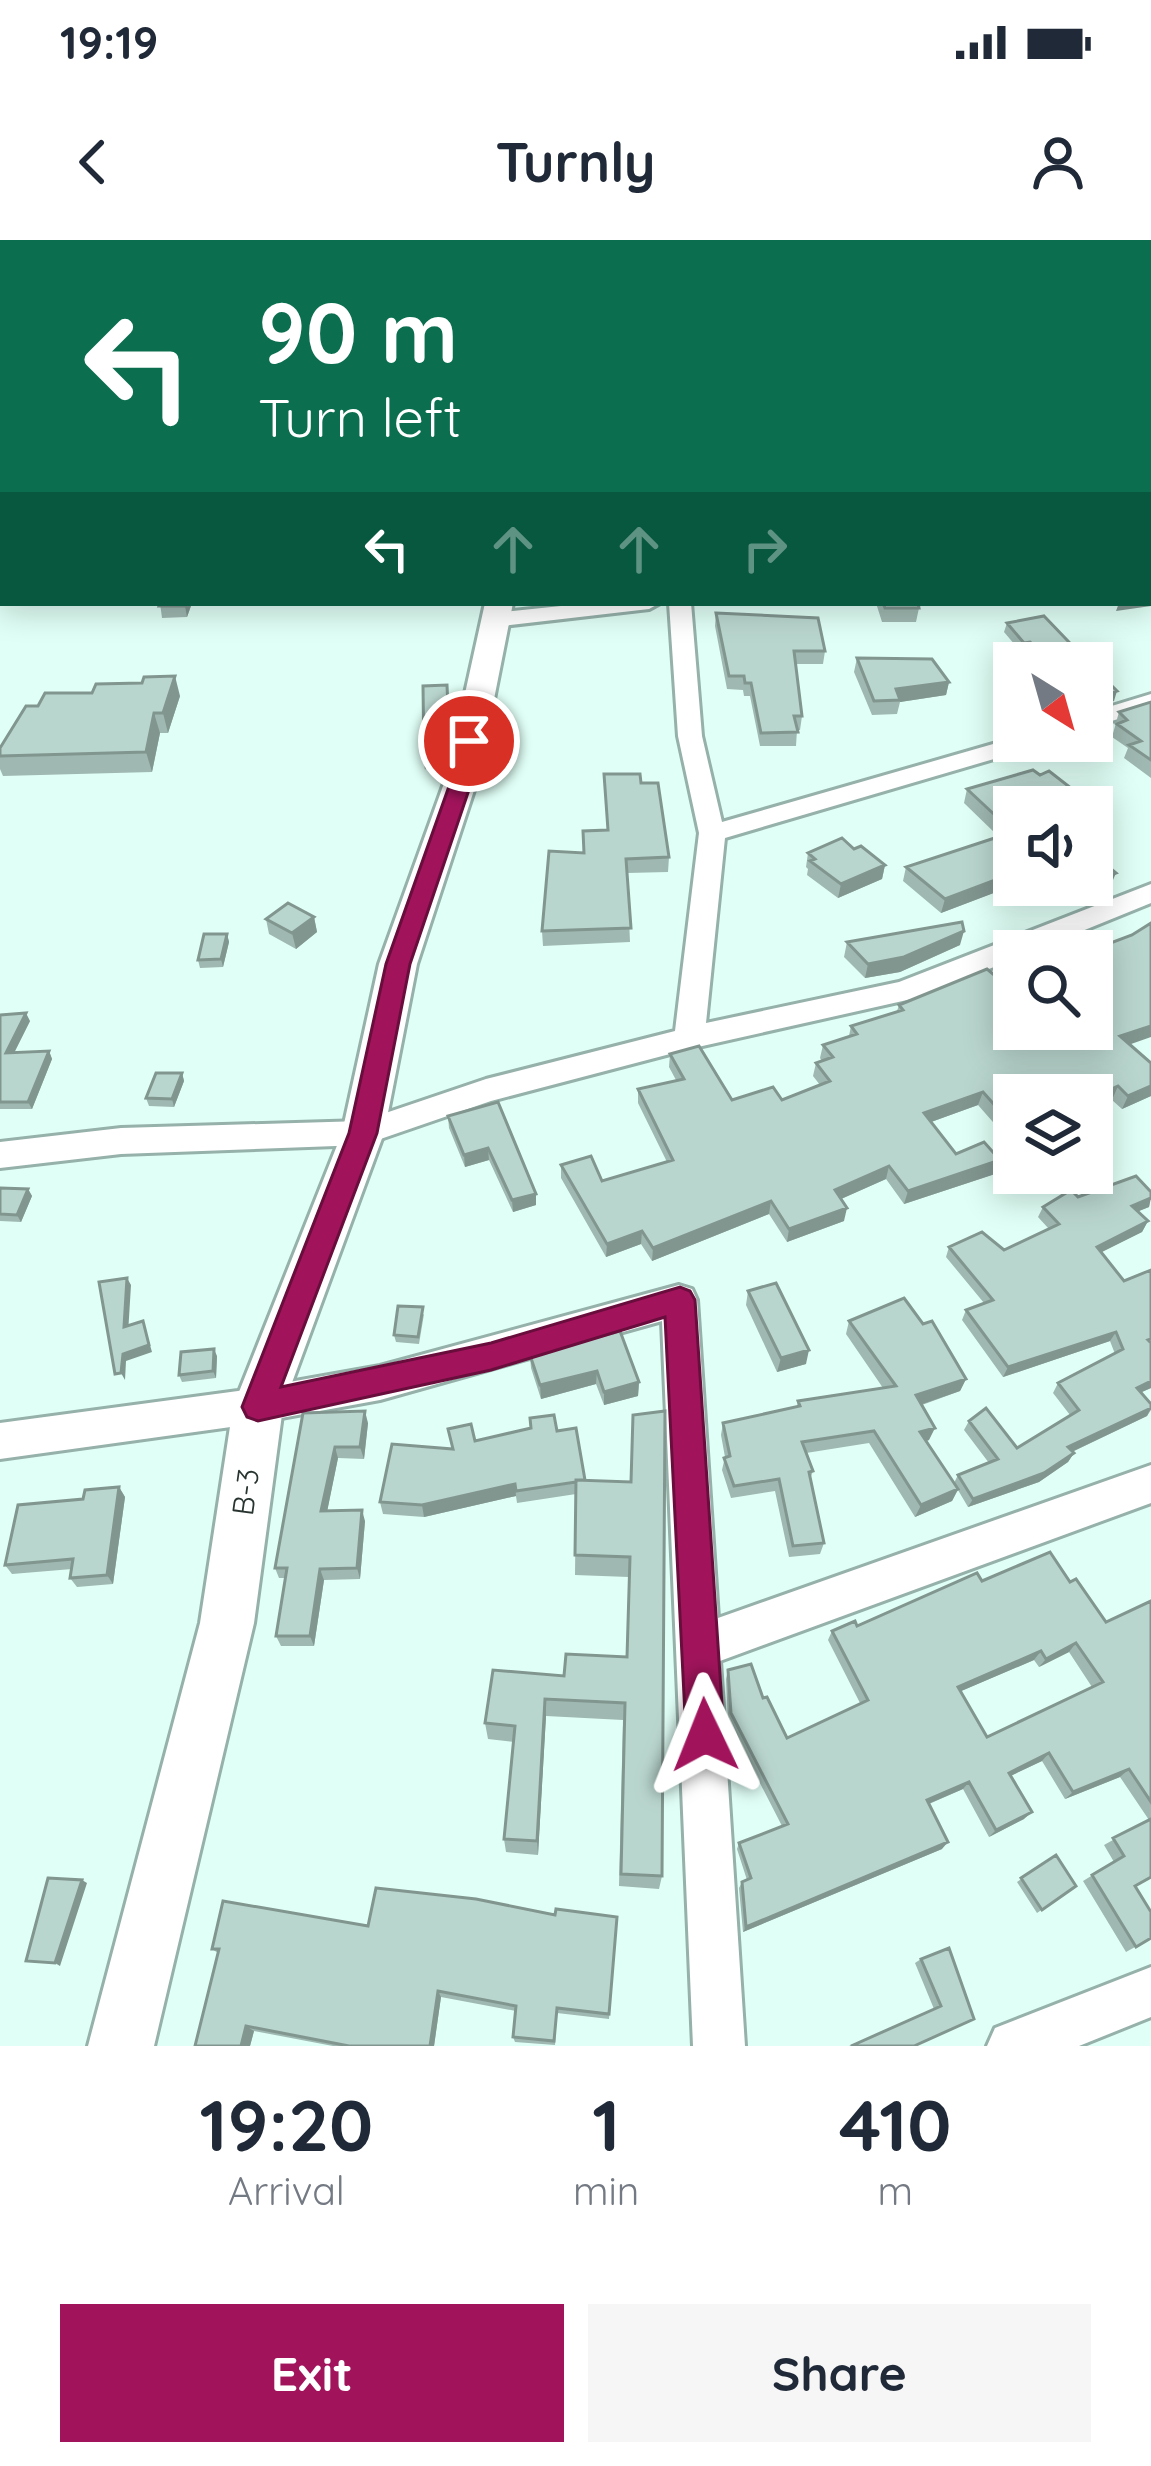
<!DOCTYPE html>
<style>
body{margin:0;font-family:Quicksand,sans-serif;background:#f6f6f7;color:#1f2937;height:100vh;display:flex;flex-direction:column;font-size:45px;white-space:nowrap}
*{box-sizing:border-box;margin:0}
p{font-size:39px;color:#747a83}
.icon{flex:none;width:66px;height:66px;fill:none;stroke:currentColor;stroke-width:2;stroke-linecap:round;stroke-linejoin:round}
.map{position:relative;height:1806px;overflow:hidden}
.sheet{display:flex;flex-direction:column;background:#fff;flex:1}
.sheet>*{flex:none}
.top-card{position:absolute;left:0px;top:0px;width:1152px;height:366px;box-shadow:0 6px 30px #0003;background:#0b6e4f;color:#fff;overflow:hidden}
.needle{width:78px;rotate:143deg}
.tools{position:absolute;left:993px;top:402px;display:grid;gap:24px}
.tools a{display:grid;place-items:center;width:120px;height:120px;border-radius:0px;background:#fff;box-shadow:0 6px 30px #0003;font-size:60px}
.pin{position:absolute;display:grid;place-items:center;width:102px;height:102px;color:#fff;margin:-51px;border:6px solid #fff;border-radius:50%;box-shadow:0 3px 12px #0007}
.me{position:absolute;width:132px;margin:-66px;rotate:358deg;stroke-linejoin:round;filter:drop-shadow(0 0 9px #0008)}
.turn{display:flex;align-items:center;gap:42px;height:252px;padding:0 60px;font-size:54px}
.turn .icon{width:156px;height:156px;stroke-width:2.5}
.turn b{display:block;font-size:84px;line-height:102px}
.lanes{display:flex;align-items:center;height:114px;padding:0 60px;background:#0003;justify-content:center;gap:60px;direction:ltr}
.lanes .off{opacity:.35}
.eta{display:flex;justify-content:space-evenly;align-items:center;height:204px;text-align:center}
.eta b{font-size:72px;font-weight:700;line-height:84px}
.cta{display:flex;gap:24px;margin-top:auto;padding:24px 60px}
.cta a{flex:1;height:138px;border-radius:0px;background:#a1145c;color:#fff;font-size:48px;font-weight:700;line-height:138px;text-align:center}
.cta a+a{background:#f6f6f7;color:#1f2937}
.status{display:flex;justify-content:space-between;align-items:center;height:84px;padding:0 60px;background:#fff;direction:ltr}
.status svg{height:33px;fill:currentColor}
header{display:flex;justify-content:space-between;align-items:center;height:156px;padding:0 60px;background:#fff;font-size:54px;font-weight:700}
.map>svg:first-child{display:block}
</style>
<div class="status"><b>19:19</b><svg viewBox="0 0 49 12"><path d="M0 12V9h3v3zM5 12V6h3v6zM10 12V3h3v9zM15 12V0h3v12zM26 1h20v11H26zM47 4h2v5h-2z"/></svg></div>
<header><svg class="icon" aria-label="back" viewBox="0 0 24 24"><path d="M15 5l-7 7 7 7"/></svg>Turnly<svg class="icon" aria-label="person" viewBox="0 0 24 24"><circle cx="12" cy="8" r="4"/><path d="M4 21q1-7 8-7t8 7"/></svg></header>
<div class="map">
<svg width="1151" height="1806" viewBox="0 0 1151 1806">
<rect width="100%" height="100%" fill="#e0fff6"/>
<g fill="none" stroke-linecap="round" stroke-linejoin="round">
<defs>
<path id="minor" d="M1149,124H1151V134H1149Z
M0,173H3V183H0Z
M1149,291H1151V303H1149Z
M590,363H660L649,369L494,387L483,380L494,373Z
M669,363H691L702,496L722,582L1014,498L1041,501L1038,506L725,598L706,783L899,742L1151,644V663L1033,711H1014V719L916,758L689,809L491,861L363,905L121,914L0,928V902L121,888L362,881L486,839L675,791L699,593L678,496Z
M1151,454V469L1092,487V472Z
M679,1045L692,1049L697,1060L718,1378L1151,1225V1263L720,1421L745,1806H693L662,1081L380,1160L238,1186L0,1219V1183L238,1151L380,1126Z
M1151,1727V1777L1079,1806H987L995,1788Z"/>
<path id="major" d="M565,0H583V3H565Z
M485,363H513L479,535L417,724L384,893L283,1167L254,1383L154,1806H88L200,1383L233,1167L342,893L379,724L447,535Z"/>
</defs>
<!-- minor casing -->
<use href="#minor" stroke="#95b1aa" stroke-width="6"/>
<!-- major casing -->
<use href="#major" stroke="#95b1aa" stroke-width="6"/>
<!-- minor -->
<use href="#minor" fill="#fff" fill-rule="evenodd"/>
<!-- major -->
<use href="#major" fill="#fff" fill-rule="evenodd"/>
</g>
<!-- wall -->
<path fill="#9fb8b1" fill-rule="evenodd" d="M1123,0H1151V20L1149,18V3H1127Z
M160,363H192L187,377L162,378Z
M876,363H918L919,368L916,382H882Z
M716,373L825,411L823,424H796L802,476L800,490H797L796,506H760L750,456H744L743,450L727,449L715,386Z
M1007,383L1089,423H1041L1027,411L1021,412L1004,392Z
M857,418L949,442L946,455L900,462L897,474L872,475L854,432Z
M180,456L168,493H160L152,532L3,536L0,529V508Z
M1151,462V538L1124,518L1128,508L1112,497L1119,472Z
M604,534L641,543L669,617L668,632L627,633L630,702L543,706L542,691L583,613L607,590Z
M967,549L1014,567V645L941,673L903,641L906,627L998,596L964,563Z
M854,609L885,625L882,639L838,658L807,635L808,629L806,627L808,613Z
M1046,645H1092L1110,647L1085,657L1081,653L1062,660Z
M314,677L317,692L296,709L269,694L266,679Z
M227,694L229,702L223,727L200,728L198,720Z
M847,702L960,705L900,732L865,738L844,717Z
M993,734L1130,804L1151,823V856L1122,869L1112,860L1092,869V855H1014V906L978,865L931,882L956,914L995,934L904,964L886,939L841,959L844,981L787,1002L769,974L652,1021L641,1004L606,1017L561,938V925L602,941L667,922L638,863V849L676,840L669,827L670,814L732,860H782L820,845L813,836L816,823L822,821L820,818L823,805L849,796L851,786L897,771L899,765Z
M0,775L30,781L14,813L49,811L52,819L32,869H0Z
M182,833L184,841L174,867L149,866L146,858Z
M498,862L536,965L513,972L489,920L465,927L449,888L448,876Z
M0,948L28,949L32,956L21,982L0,981Z
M1151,952L1149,967L1138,971L1148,981L1142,992L1101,1012L1151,1148L1141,1152L1151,1164V1170L1147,1176L1072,1212L1074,1213L1068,1222L1039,1242L968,1267L958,1250L952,1261L915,1277L869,1203L806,1213L813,1231L810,1239L824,1303L820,1314L789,1317L775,1251L731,1258L722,1230L725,1217L721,1195L723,1183L797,1166L798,1161L883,1148L846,1094L849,1081L966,1139L960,1151L922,1165L929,1200L926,1201L954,1243L958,1235L989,1223L964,1190L969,1181L1017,1208L1070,1175L1053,1153L1058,1143L1115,1114L1110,1101L1003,1137L962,1080L966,1070L984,1063L946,1017L949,1007L1004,1010L1049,989L1038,977L1043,967L1078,957Z
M748,1051L806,1124L777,1132L746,1065Z
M424,1074L419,1104L396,1102L394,1095Z
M530,1115L639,1142L638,1156L604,1165L596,1144L541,1159L531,1128Z
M217,1116L216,1138L182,1142L179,1135Z
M303,1173L368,1183L364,1219L338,1218L327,1271L365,1281L360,1339L324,1340L314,1406H281L276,1396L285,1338H279L275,1328Z
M557,1191L585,1240L630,1242L662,1636L659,1649L619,1646L623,1480L546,1476L538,1615L506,1612L504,1599L514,1502L488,1499L485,1483L564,1436L626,1417L629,1337L575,1335L576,1254L517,1263L516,1256L424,1277L383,1274L380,1262L452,1209L475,1201Z
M119,1247L125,1257L113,1344L77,1347L70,1338L72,1329L12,1334L5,1325L83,1259Z
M982,1341L1070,1342L1106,1382L1151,1361V1638L1135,1647L1151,1698L1126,1712L1083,1641L1114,1622L1104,1605L1149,1580L1120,1537L1065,1559L1042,1521L1010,1536L1024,1579L989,1597L963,1549L929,1564L942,1609L743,1692L739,1648L742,1642L747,1640L737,1609L739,1603L782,1586L728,1481L726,1439L728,1430L763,1458L787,1498L860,1463L828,1400L832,1391L857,1386ZM1069,1412L1092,1447L987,1497L961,1451L1034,1420L1039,1427Z
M1056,1615L1076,1646L1037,1673L1017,1642Z
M555,1675L617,1677L609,1779L557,1773L555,1805L515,1802L513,1797L516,1771L441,1757L434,1806H333L254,1791L250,1806H195L218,1713L212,1709L368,1686Z
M921,1719L974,1779L916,1806H849L934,1769L915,1723Z"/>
<!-- shaded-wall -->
<path fill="#829690" d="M1149,357H1151V366L1116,371L1119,363H1149Z
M185,363H192L187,377L185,366Z
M1030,402L1027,411L1021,412L1024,403Z
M175,436L180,456L168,493L163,473Z
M949,442L946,455L900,462L896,449Z
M447,445L448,475L425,530L424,522Z
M1117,451L1114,461L1093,467L1096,457Z
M154,473L160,493L152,532L146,512Z
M1085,559L1082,567H1062Z
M885,625L882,639L838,658L841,644Z
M1014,633L1015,645L941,673L945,659Z
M1116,633L1110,647L1085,657L1092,642Z
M1067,645H1084L1081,653L1062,660Z
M314,677L317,692L296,709L292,693Z
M964,691L960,705L900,732L865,738L868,724Z
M227,694L229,702L223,727L221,719Z
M26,773L30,781L10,821L6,813Z
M1151,786V797L1114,810L1120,796Z
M49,811L52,819L32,869L28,862Z
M182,833L184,841L174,867L172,859Z
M1118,846L1112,860L1092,869V858Z
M1151,846V856L1122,869L1128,856Z
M983,852L978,865L920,886L924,873Z
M488,908L489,920L465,927L464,915Z
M1000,920L995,934L904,964L908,951Z
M889,926L886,939L832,963L835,950Z
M28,949L32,956L21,982L17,975Z
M536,954V965L513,972L512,960Z
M1151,958L1149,967L1127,976L1132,966Z
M771,961L769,974L652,1021L653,1008Z
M847,968L844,981L787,1002L789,989Z
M1148,981L1142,992L1092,1017L1097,1007Z
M642,991L641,1004L606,1017L607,1004Z
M127,1038L131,1045L128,1094L124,1087Z
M143,1081L152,1112L126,1121L125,1140L121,1133L123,1114Z
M1116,1092L1110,1101L1003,1137L1008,1127Z
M214,1109L217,1116L216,1138L213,1131Z
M809,1110L806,1124L777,1132L781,1118Z
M597,1131L596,1144L541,1159L540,1145Z
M966,1139L960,1151L911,1168L916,1155Z
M1151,1141V1148L1131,1157L1137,1148Z
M639,1142L638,1156L604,1165V1152Z
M1151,1168L1147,1176L1063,1216L1068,1207Z
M365,1171L368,1183L364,1219L360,1207Z
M935,1188L929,1200L915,1205L920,1192Z
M335,1207L338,1218L325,1282L321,1271Z
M1074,1213L1068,1222L1039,1242L968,1267L973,1259Z
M515,1244L516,1256L424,1277L422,1265Z
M119,1247L125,1257L113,1344L107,1335Z
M958,1249L952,1261L915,1277L921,1265Z
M362,1270L365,1281L360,1339L357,1328Z
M320,1329L324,1340L314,1406L310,1396Z
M1076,1403L1069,1412L1039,1427L1046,1419Z
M1041,1411L1034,1420L952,1455L958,1447Z
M545,1459L546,1476L538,1615L537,1601Z
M1049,1513L1042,1521L1002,1540L1009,1533Z
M1129,1529L1120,1537L1065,1559L1073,1552Z
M969,1542L963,1549L921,1567L927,1560Z
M1032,1572L1024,1579L989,1597L996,1590Z
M948,1602L942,1609L743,1692L746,1687Z
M82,1640L87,1643L60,1726L55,1723Z
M438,1751L441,1757L434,1806H430Z
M246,1786L254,1791L250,1806H241Z"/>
<!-- building -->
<path fill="#b9d6ce" stroke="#829690" stroke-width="3" fill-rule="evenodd" d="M174,0H193L192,3H173Z
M927,0H1005L1008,3H931Z
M1149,246L1151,248V277L1149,275Z
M1149,306L1151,308V357H1149Z
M160,363H185V366H159Z
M883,363H918L919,368H885Z
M716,373L818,378L825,411H794L802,476H794L798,492L761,493L751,443H745L744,436H729Z
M1044,376L1089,423H1055L1030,402L1024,403L1007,383Z
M857,418L932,419L949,442L896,449L900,460L874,461Z
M1092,426L1117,451L1096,457L1092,454Z
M175,436L163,473H154L146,512L0,516V508L26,466H38L45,453H92L96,444L142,443L144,437Z
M447,445L448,468L424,522L423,446Z
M1151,462V520L1129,505L1141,501L1117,484L1127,480L1119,472Z
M1033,530L1040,535L1049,531L1085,559L1062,567H1014V633L945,659L906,627L1013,592L967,549Z
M604,534H640L641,543H658L669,617L626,619L631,688L542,691L549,611L584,613L583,591L608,590Z
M842,598L854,609L861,606L885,625L841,644L810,621L815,619L808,613Z
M1092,613L1116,633L1092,642Z
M288,663L314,677L292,693L266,679Z
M962,682L964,691L904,717L868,724L847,702Z
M1151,683V786L1120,796L1151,823V846L1128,856L1118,846L1092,858V855H1014V887L983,852L924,873L956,914L984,902L1000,920L908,951L889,926L835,950L847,968L789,989L771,961L653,1008L642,991L607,1004L561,925L591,916L602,941L673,920L638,849L684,839L670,814L699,806L732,860L773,847L782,860L830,841L816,823L833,817L823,805L857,794L851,786L903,770L899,765L987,729L993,734L1014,727V789H1092V711H1064L1094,701L1100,707L1132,695Z
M204,694H227L221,719L198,720Z
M26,773L6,813L49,811L28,862H0V775Z
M156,833H182L172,859L146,858Z
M498,862L536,954L512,960L488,908L464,915L448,876Z
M1136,936L1151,952V958L1132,966L1148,981L1097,1007L1124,1041L1151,1030V1099L1148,1100L1151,1103V1141L1137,1148L1151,1164V1168L1068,1207L1074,1213L1044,1233L973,1259L958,1235L998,1219L969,1181L986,1168L1017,1208L1079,1170L1058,1143L1123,1109L1116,1092L1008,1127L966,1070L993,1060L949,1007L982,992L1004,1010L1059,984L1043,967L1071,950L1078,957Z
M0,948L28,949L17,975L0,974Z
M127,1038L124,1087L143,1081L149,1105L123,1114L121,1133L115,1134L99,1042Z
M776,1043L809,1110L781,1118L748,1051Z
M904,1058L923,1084L932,1081L966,1139L916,1155L935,1188L920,1192L958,1249L921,1265L874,1191L802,1202L813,1231L809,1232L824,1303L793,1306L779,1239L734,1246L724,1218L730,1216L723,1183L800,1166L798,1161L896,1146L849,1081Z
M398,1066L423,1067L418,1097L394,1095Z
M620,1091L639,1142L604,1152L597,1131L540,1145L530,1115Z
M214,1109L213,1131L179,1135L181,1112Z
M365,1171L360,1207H335L321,1271L362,1270L357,1328L320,1329L310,1396H276L287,1328H275L303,1173Z
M665,1171L662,1636L621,1634L625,1463L545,1459L537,1601L504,1599L515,1486L485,1483L493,1430L564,1436L566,1414L627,1417L630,1317L575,1315L576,1240L631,1242L633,1175Z
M554,1175L557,1191L576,1188L585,1240H576V1242L516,1251L515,1244L422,1265L380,1262L392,1204L453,1209L448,1189L471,1184L475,1201L531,1188L530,1178Z
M119,1247L107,1335L70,1338L73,1319L5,1325L18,1265L83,1259L85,1250Z
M1050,1312L1070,1342L1076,1339L1106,1382L1151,1361V1562L1129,1529L1073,1552L1049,1513L1009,1533L1032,1572L996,1590L969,1542L927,1560L948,1602L746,1687L742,1642L751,1638L739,1603L788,1584L731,1473L728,1430L751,1424L763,1458L767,1457L787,1498L868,1460L832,1391L855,1381L857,1386L977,1333L982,1341ZM1076,1403L1103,1442L987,1497L958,1447L1041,1411L1046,1419Z
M1151,1579V1637L1135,1646L1151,1672V1698L1136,1707L1092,1635L1124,1616L1113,1598Z
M1056,1615L1076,1646L1042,1670L1021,1638Z
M48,1638L82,1640L55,1723L26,1721Z
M376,1648L476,1659L555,1675L556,1669L617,1677L609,1774L557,1768L554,1801L513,1797L516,1766L438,1751L430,1806H349L246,1786L241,1806H195L219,1709H212L223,1661L368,1686Z
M949,1708L974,1779L914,1806H851L941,1766L921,1719Z"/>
<!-- route -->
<path fill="#a1145c" stroke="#690d3c" stroke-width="3" d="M469,495L479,501L474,535L410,724L377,893L281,1147L491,1103L680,1047L690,1051L695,1060L724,1495L718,1508L705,1514L692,1508L686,1495L665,1077L491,1130L258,1181L247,1177L242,1167L349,893L386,724L453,535L459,501Z"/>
<g text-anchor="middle" stroke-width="12" stroke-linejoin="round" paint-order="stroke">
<!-- street labels -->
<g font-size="30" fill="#283430" stroke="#fff">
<text transform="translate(246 1252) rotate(-82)" y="10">B-3</text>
</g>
</g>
</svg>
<div class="tools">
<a><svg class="needle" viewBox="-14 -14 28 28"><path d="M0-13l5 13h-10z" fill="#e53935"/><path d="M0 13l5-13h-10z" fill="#747a83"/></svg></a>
<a><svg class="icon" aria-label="sound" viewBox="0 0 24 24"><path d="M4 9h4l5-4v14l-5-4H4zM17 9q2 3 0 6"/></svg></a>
<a><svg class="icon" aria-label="search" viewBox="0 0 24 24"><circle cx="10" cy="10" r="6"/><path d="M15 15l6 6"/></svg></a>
<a><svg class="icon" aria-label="layers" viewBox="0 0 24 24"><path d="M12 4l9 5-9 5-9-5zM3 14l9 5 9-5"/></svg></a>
</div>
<div class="pin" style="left:469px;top:501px;background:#d93025"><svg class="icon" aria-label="arrive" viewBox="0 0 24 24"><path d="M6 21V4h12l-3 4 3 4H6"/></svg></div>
<svg class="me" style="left:705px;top:1495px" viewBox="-20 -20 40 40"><path d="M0-17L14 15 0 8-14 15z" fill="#a1145c" stroke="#fff" stroke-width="4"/></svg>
<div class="top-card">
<div class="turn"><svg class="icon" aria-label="left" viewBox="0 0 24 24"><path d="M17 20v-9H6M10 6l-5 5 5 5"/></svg><div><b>90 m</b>Turn left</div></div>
<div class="lanes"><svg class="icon" aria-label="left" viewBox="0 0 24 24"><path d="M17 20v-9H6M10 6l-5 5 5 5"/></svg><svg class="icon off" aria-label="ahead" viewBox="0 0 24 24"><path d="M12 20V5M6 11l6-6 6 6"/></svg><svg class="icon off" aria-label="ahead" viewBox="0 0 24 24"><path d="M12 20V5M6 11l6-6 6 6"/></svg><svg class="icon off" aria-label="right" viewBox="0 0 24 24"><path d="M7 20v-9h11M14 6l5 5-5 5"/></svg></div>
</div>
</div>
<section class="sheet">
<div class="eta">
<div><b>19:20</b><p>Arrival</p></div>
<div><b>1</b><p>min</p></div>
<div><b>410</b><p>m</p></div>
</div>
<div class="cta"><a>Exit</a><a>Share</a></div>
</section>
